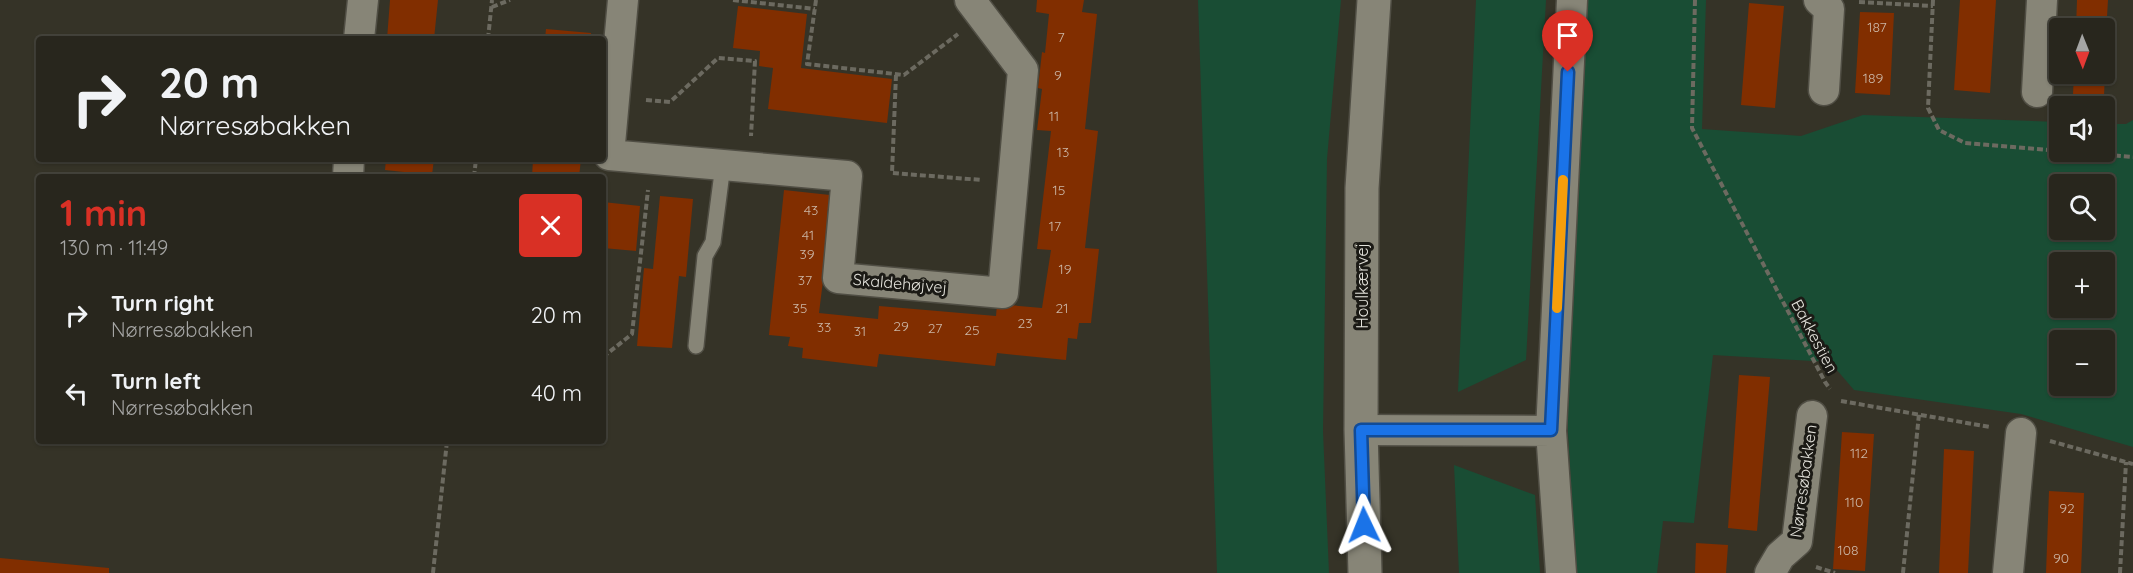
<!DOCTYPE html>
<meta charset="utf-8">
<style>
body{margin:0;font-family:Quicksand,sans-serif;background:#34322a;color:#f1f3f6;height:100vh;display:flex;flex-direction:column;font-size:22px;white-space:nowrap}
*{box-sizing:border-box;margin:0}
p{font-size:20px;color:#a5a5a4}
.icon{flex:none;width:33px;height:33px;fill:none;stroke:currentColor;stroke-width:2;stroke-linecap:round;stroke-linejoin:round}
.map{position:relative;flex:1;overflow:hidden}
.panel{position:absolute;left:36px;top:174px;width:570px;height:270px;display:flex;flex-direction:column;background:#28261d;border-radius:6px;box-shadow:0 2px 4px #0004,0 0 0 2px #44433b}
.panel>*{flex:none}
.banner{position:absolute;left:36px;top:36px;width:570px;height:126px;border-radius:6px;box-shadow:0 2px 4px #0004,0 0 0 2px #44433b;background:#28261d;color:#f1f3f6;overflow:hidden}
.needle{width:39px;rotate:179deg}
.buttons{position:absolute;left:2049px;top:18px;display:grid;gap:12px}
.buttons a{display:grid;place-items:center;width:66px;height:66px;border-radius:6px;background:#28261d;box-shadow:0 2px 4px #0004,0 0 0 2px #44433b;font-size:30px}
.pin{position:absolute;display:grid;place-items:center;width:51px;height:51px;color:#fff;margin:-62px -26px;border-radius:50% 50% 50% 0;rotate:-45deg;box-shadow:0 0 6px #0007}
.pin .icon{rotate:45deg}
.me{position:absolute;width:66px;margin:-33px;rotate:358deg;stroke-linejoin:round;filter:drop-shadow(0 0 4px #0008)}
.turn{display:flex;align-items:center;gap:21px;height:126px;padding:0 24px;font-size:27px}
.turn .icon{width:78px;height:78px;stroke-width:2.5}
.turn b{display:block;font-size:42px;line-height:51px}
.round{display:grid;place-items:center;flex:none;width:63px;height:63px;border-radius:6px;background:#34322a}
.headline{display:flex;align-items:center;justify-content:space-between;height:102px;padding:0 24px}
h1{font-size:36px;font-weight:700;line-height:45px;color:#d93025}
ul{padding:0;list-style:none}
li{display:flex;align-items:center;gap:18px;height:78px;padding:0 24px}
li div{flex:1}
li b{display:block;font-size:22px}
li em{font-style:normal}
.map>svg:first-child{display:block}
</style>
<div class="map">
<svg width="2133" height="573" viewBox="0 0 2133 573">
<rect width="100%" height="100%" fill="#353327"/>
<!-- green -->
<path fill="#194d34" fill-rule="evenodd" d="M1198,0H1341L1327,159L1323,431L1329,573H1217Z
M1476,0H1546L1526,360L1458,392Z
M1583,0H1706L1702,129L1801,136L1863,115L2059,122L2060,152H2104L2105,124H2126L2133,120V447L2021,414L1854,390L1830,362L1713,355L1694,523L1663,521L1657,573H1576L1567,415ZM2060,184H2104V230H2060ZM2060,262H2104V308H2060ZM2060,340H2104V386H2060Z
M1454,465L1535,495L1540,573H1459Z"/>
<!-- building -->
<path fill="#812e00" d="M390,0H438L434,39H387Z
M1037,0H1084L1082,12L1097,14L1085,129L1098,131L1085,248L1099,249L1091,323H1079L1077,339L1068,338L1066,360L997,353L995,366L879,354L877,367L802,358L803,348L788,346L790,337L769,335L784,190L830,195L827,216H831L819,313L878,319L879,306L996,316L997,304L1042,308L1051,250L1037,249L1051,131L1037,130L1042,89L1038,88L1042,52L1045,53L1049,14L1036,12Z
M1960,0H1996L1990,93L1954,90Z
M2077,0H2108L2106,34H2104V28H2076Z
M1749,3L1784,6L1775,108L1741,105Z
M738,6L807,14L801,68L892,79L887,123L768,109L773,68L759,66L760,51L733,48Z
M1860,12L1894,13L1890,95L1855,93Z
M546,29L591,33V39H545Z
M2074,74H2105L2104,96L2073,94Z
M386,159H434L432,175L385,170Z
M533,159H581L579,177H532Z
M660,196L693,199L686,277L679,276L672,348L637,346L644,268L653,269Z
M603,202L640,206L636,251L603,248Z
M1739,375L1770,377L1757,531L1728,528Z
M1842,432L1874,434L1865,571L1833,569Z
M1944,449L1974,451L1968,573H1939Z
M2049,491L2084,493L2081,573H2046Z
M1696,543L1728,545L1726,573H1695Z
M0,558L109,568V573H0Z"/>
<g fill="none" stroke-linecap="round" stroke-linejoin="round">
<defs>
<path id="service" d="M696,346L705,256L713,242L723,165"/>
<path id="minor" d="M623,0L609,155L847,176L838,278L1003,293L1023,70L970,0
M1819,0L1829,9L1824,90
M359,39L363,0
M2037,92L2042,0
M348,177L349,159
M1361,430L1551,431
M1561,573L1551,431L1572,0
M1770,573L1780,556L1797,541L1812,416
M2008,573L2021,433"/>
<path id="tertiary" d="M1365,573L1361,430L1362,188L1374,0"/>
</defs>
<!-- service casing -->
<use href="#service" stroke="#504e44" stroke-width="18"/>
<!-- minor casing -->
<use href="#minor" stroke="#504e44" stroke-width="33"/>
<!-- tertiary casing -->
<use href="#tertiary" stroke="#504e44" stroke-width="36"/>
<!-- path -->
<path stroke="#6c6a60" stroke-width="4" stroke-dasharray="6 3" stroke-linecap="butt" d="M733,0L815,9
M816,0L807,64L904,75L958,34
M1695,0L1692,128L1825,382L1830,389
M1933,0L1928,108L1939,130L1965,143L2060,151
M1859,2L1933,6
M492,7L510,0
M488,39L492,0
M896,75L892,173L982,180
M646,100L670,102L718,58L755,61L751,136
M2070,152L2133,157
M474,177L476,159
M603,357L632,334L648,190
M1841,401L1990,427
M2050,441L2133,464
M1816,567L1835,573
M433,573L447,441
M1903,573L1919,414
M2120,573L2126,462"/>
<!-- service -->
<use href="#service" stroke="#878577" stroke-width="15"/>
<!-- minor -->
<use href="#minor" stroke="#878577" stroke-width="30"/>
<!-- tertiary -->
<use href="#tertiary" stroke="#878577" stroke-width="33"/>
</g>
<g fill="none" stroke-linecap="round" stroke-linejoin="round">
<defs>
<path id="route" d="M1364,525L1361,430H1551L1568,72"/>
</defs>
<!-- route casing -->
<use href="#route" stroke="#114b97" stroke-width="15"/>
<!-- route -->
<use href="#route" stroke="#1a73e8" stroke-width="10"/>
<!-- slow -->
<path stroke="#f59e0b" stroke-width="10" d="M1557,308L1563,180"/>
</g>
<g text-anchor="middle" stroke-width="6" stroke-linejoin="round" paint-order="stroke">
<!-- number labels -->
<g font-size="14" fill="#cbb6a5">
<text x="1877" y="32">187</text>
<text x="1061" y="42">7</text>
<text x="1058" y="80">9</text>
<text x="1873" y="83">189</text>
<text x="1054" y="121">11</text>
<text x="1063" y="157">13</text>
<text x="1059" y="195">15</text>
<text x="811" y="215">43</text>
<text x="1055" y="231">17</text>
<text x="808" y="240">41</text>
<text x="807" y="259">39</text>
<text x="1065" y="274">19</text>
<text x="805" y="285">37</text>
<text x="800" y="313">35</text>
<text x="1062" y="313">21</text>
<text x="1025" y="328">23</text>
<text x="901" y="331">29</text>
<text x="824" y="332">33</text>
<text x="935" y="333">27</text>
<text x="972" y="335">25</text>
<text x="860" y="336">31</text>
<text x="1859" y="458">112</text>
<text x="1854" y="507">110</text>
<text x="2067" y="513">92</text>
<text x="1848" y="555">108</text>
<text x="2061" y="563">90</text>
</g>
<!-- street labels -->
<g font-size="16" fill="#e4e3dc" stroke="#1b1a15">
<text transform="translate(900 283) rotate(5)" y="6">Skaldehøjvej</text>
<text transform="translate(1362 286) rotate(-90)" y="6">Houlkærvej</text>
<text transform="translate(1815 336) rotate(62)" y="6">Bakkestien</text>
<text transform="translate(1803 481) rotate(-82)" y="6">Nørresøbakken</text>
</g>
</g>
</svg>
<div class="buttons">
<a><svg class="needle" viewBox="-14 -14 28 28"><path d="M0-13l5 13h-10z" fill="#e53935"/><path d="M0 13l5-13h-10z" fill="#a5a5a4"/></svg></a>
<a><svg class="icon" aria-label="sound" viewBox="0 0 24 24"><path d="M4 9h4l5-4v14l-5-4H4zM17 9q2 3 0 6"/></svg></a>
<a><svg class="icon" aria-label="search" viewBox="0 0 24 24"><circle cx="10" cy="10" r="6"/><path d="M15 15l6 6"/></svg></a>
<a>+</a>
<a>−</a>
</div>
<div class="pin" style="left:1568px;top:72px;background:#d93025"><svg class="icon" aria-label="arrive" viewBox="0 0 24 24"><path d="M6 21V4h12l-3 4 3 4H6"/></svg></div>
<svg class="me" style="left:1364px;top:525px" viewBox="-20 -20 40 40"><path d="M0-17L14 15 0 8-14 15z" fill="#1a73e8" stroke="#fff" stroke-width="4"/></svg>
<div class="banner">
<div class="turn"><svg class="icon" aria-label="right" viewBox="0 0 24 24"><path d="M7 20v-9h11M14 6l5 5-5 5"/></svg><div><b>20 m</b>Nørresøbakken</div></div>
</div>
<section class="panel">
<div class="headline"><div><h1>1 min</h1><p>130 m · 11:49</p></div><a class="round" style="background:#d93025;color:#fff"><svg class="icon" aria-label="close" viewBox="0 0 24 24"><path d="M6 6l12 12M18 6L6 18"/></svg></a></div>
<ul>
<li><svg class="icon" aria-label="right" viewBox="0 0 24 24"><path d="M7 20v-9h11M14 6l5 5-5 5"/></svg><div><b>Turn right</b><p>Nørresøbakken</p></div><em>20 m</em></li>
<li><svg class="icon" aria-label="left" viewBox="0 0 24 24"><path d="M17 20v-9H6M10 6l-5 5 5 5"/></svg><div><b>Turn left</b><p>Nørresøbakken</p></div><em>40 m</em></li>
</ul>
</section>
</div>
